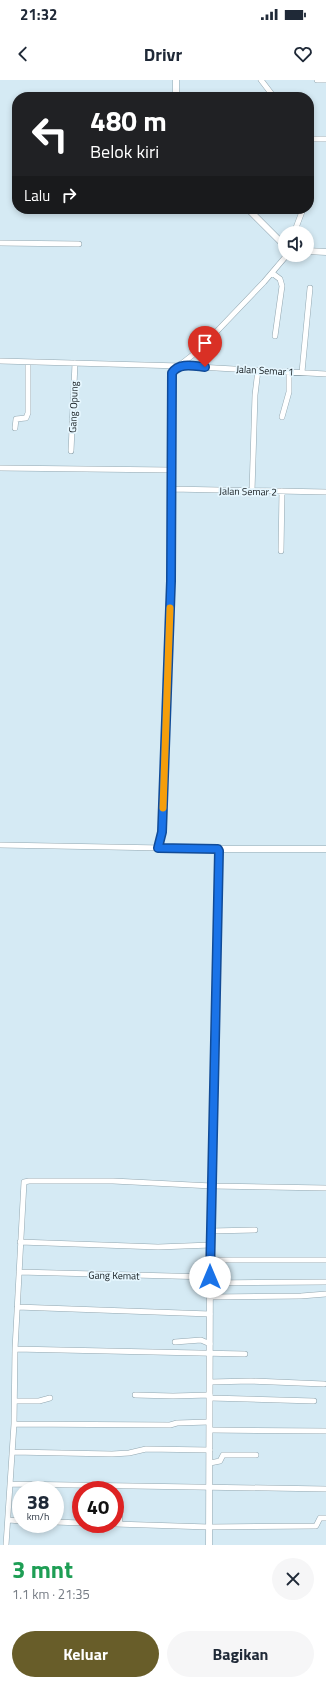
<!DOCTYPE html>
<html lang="id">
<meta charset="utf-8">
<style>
body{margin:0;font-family:"Titillium Web",sans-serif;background:#f6f6f7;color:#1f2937;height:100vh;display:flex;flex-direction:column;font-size:15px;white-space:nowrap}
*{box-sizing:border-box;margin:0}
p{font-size:13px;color:#747a83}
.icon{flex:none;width:22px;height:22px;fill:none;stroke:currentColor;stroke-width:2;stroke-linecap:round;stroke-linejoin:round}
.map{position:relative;height:1465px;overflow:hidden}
.drawer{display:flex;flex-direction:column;background:#fff;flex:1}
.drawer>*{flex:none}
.top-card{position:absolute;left:12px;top:12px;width:302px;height:122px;border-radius:16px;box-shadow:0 2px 6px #0003;background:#202124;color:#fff;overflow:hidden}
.controls{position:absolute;left:278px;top:146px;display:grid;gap:8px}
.controls a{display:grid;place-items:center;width:36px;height:36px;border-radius:50%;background:#fff;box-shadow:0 2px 6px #0003;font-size:20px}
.speed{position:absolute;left:12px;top:1401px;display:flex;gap:8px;font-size:20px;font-weight:700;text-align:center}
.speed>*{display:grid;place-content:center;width:52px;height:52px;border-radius:50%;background:#fff;box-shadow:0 2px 6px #0003;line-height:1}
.speed small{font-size:10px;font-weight:400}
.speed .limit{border:6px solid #d22;background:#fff;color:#111}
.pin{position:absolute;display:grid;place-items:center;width:34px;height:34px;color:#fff;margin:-41px -17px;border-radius:50% 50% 50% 0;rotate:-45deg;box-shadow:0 0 4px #0007}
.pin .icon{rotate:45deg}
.me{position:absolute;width:44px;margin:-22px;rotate:0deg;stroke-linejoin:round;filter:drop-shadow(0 0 3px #0008)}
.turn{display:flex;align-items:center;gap:14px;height:84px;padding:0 12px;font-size:18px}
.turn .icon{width:52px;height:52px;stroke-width:2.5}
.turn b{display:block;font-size:28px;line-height:34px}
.then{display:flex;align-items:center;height:38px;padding:0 12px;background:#0003;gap:8px;font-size:15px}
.round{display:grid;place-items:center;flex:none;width:42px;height:42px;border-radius:21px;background:#f6f6f7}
.overview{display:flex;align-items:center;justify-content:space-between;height:68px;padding:0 12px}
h1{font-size:24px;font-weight:700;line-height:30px;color:#1e9e55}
.primary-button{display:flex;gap:8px;margin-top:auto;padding:8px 12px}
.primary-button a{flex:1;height:46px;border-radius:24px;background:#685d29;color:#fff;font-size:16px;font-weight:700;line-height:46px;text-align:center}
.primary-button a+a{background:#f6f6f7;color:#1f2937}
.status{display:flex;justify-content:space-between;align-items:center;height:28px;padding:0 20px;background:#fff;direction:ltr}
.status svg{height:11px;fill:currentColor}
header{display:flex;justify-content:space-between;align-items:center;height:52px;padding:0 12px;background:#fff;font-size:18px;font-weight:700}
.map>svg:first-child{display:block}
</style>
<div class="status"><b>21:32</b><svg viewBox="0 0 49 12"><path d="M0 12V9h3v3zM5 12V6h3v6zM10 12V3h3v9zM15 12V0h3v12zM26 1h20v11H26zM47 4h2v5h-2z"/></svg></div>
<header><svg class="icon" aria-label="back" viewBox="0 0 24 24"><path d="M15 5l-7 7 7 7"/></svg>Drivr<svg class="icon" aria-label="heart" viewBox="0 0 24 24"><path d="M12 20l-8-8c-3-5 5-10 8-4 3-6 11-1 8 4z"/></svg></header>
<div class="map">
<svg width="326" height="1465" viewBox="0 0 326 1465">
<rect width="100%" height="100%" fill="#d5eaf4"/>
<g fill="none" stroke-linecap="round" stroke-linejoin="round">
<defs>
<path id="minor" d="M261,0L274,17
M317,0H326
M309,59H326
M294,153L303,129
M0,163L79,164
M272,193L280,199L282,206L275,256
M0,281L181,286L326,294
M302,292L310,208
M282,337L289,312V291
M15,348L16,339L26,338L28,333V282
M71,371L75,283
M0,388L171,390
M171,409L326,412
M252,411L255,315L258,290
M281,471L282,411
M0,765L218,769
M158,768L162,752L171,501L172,293L176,288L199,270L264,202L287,175
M211,1151L255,1150
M20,1162L158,1167L211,1165
M210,1180H326
M19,1192L210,1197
M210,1203L326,1202
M210,1217L301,1216L326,1214
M17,1227L210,1234
M175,1262L201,1260L210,1264
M15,1269L245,1274
M210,1302L251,1301L324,1304
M135,1315L173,1316L210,1315
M210,1318L314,1321
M15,1321H39L50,1318
M14,1344L170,1345L177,1343L209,1342
M210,1350L326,1351
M13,1372L112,1374L129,1373L146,1369L210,1370
M210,1383L220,1381L223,1375H256
M11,1404L326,1409
M119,1423L120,1444
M9,1440L21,1441
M55,1442L81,1443
M115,1444L209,1447L316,1446L320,1438H326
M6,1465L14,1344L15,1269L24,1102L29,1101H113L212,1106L326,1108"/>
<path id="tertiary" d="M176,17V0
M248,129L285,166
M307,171L326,172
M209,1465L210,1180L215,1001L218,769H326"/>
</defs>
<!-- minor casing -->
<use href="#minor" stroke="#93a7b0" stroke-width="6"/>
<!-- tertiary casing -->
<use href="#tertiary" stroke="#93a7b0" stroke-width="7"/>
<!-- minor -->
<use href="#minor" stroke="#fff" stroke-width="5"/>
<!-- tertiary -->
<use href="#tertiary" stroke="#fff" stroke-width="6"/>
</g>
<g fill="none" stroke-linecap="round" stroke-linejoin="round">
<defs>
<path id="route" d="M205,287C194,286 179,282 172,293L171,501L162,752L158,768L218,769L219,771L210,1197"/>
</defs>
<!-- route casing -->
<use href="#route" stroke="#114b97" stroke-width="10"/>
<!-- route -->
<use href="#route" stroke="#1a73e8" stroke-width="7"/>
<!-- slow -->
<path stroke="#f59e0b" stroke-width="7" d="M163,728L170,528"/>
</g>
<g text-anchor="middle" stroke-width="3.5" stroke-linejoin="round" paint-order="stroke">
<!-- street labels -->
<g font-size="10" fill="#12191c" stroke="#e5f6fe">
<text transform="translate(265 290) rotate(3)" y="4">Jalan Semar 1</text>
<text transform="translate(73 327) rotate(-88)" y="4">Gang Opung</text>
<text transform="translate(248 411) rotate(1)" y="4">Jalan Semar 2</text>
<text transform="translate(114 1195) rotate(1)" y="4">Gang Kemat</text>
</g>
</g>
</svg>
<div class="controls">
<a><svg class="icon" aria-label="sound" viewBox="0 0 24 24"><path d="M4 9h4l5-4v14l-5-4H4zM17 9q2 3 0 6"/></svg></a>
</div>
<div class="speed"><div>38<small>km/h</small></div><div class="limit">40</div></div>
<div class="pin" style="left:205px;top:287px;background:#d93025"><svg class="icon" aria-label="arrive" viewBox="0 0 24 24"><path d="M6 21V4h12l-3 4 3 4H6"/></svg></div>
<svg class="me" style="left:210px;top:1197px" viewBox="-20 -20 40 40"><circle r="19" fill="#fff"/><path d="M0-13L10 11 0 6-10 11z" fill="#1a73e8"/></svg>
<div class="top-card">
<div class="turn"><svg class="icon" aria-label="left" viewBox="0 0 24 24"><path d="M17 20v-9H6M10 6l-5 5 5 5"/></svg><div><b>480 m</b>Belok kiri</div></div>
<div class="then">Lalu<svg class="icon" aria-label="right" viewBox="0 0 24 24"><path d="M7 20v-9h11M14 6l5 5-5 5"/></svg></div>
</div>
</div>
<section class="drawer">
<div class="overview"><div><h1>3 mnt</h1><p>1.1 km · 21:35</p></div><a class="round"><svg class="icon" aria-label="close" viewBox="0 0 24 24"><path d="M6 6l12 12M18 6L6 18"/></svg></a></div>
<div class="primary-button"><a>Keluar</a><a>Bagikan</a></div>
</section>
